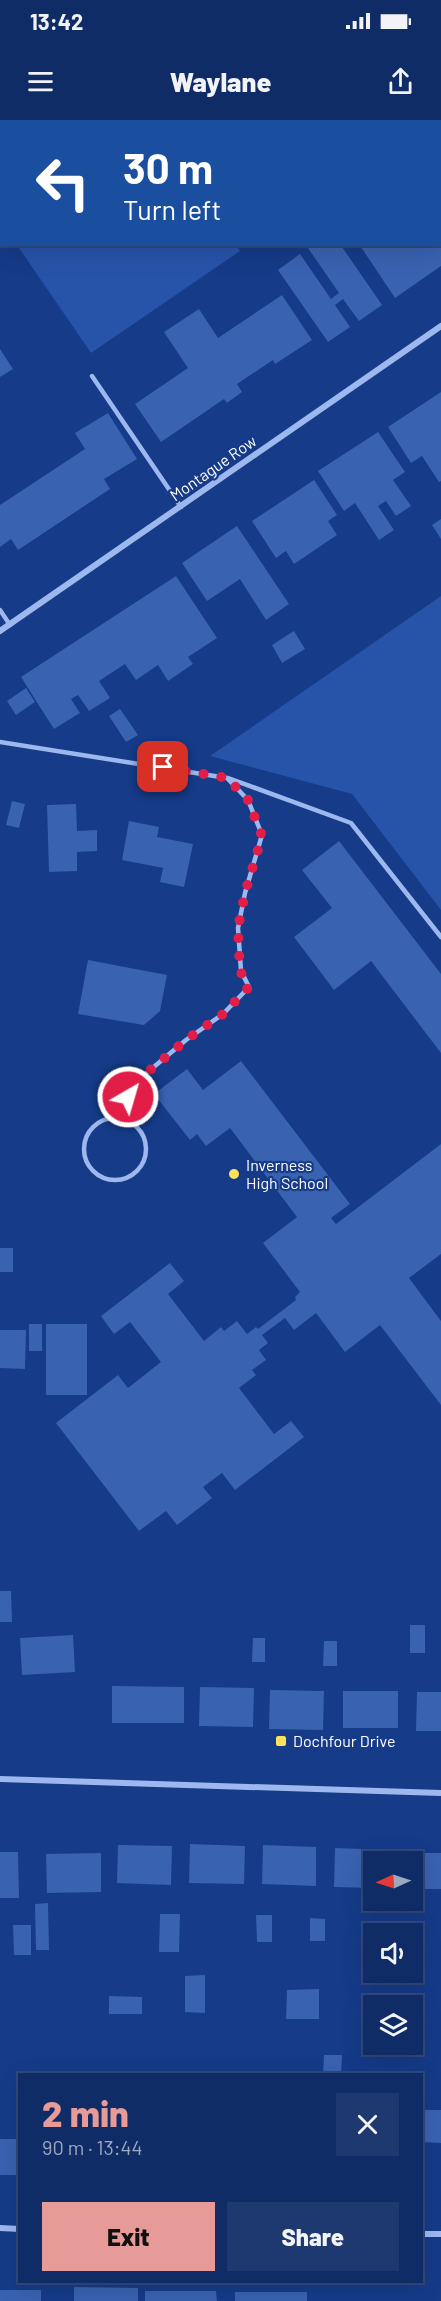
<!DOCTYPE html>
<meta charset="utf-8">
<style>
body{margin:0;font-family:Barlow,sans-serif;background:#1e3870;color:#f1f3f6;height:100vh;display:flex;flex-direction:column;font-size:22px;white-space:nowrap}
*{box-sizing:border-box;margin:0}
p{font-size:20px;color:#9ca7c0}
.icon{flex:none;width:33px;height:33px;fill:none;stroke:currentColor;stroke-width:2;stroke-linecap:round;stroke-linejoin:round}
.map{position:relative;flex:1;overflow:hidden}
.side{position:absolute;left:18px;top:1953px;width:405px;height:210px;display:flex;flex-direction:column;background:#102c67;border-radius:0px;box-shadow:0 6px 24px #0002,0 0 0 2px #30487b}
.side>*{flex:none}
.top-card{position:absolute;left:0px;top:0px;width:441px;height:126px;box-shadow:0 6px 24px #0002,0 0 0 2px #30487b;background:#1a4fa0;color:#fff;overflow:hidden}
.needle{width:39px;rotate:267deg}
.tools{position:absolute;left:363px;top:1731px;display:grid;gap:12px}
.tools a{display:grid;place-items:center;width:60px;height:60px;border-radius:0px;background:#102c67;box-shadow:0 6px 24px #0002,0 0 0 2px #30487b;font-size:30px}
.pin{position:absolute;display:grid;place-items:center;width:51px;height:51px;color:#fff;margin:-26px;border-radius:12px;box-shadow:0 3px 9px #0006}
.me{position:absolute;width:66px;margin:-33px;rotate:38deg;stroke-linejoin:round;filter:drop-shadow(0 0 4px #0008)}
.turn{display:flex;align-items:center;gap:21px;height:126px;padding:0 24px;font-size:27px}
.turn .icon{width:78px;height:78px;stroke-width:2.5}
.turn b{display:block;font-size:42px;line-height:51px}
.round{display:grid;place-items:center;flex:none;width:63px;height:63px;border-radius:0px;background:#1e3870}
.summary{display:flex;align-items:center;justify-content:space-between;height:102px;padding:0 24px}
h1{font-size:36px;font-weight:800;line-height:45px;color:#e69b98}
.primary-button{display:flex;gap:12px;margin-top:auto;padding:12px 24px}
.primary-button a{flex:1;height:69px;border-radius:0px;background:#e69b98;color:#111;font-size:24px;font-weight:800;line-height:69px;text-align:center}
.primary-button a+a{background:#1e3870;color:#f1f3f6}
.status{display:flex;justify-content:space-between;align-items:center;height:42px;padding:0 30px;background:#102c67;direction:ltr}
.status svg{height:16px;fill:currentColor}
header{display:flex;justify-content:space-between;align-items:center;height:78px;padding:0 24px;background:#102c67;font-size:27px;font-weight:800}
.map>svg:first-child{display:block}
</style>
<div class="status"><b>13:42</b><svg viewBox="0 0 49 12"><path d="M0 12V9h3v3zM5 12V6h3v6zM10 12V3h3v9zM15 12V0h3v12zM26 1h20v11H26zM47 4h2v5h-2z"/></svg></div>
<header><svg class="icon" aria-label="menu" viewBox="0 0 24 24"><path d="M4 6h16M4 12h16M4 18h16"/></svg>Waylane<svg class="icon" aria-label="share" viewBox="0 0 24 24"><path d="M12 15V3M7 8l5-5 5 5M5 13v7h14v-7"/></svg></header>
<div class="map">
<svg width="441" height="2181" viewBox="0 0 441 2181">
<rect width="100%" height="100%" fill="#153b89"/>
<!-- green -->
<path fill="#2753a8" d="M235,124L240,131L91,233L17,125Z
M441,476V790L352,674L210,636Z"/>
<!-- building -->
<path fill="#3962b1" d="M314,124H340L382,185L359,201L343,179L335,185L350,207L328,222L278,150L300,134L331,179L339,173L308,128Z
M359,124H441V146L395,178Z
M282,175L312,220L275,244L273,240L237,264L242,272L227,283L224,279L161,322L135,284L188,248L164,212L199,189L218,218Z
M0,229L13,249L0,257Z
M441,272V361L439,362L422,336L411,343L388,307Z
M108,293L137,339L104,359L110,369L18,430L11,419L0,427V385L85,329L75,313Z
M378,312L405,352L393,360L411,386L396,396L386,381L378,386L394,410L379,420L355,383L344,391L318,351Z
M314,360L337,395L328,401L337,415L294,444L286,431L276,438L252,401Z
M441,399V419L432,405Z
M237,406L289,484L266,500L240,459L207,481L182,443Z
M176,456L217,518L188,537L193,544L168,561L158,545L136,560L125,544L99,561L110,578L89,591L78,575L71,579L80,593L54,609L21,557Z
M294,511L305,529L282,543L272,525Z
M26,568L35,582L16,595L7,581Z
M120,589L138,615L126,622L109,596Z
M12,681L25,684L19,708L6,705Z
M76,684L77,711L97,710V731L77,732V751L49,752L47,685Z
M129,701L159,707L157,717L193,724L184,767L160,762L163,748L122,740Z
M339,721L441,854V933L371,841L334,870L294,817L332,788L302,750Z
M88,840L167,855L160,891L144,905L78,894Z
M241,941L350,1084L331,1098L336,1104L441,1024V1134L409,1158L441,1201V1285L380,1205L345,1232L316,1193L294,1210L285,1198L262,1215L268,1223L259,1230L266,1240L252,1250L256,1255L239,1268L274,1314L291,1301L304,1317L235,1370L222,1353L203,1367L212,1378L177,1405L166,1391L139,1411L56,1303L118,1255L128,1268L161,1242L130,1202L114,1214L101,1196L170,1143L184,1161L168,1174L204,1221L221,1207L224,1211L237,1201L247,1214L256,1207L258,1209L296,1180L295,1177L300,1172L263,1123L297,1097L230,1008L206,1026L197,1014L190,1020L154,974L187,949L203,970Z
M0,1128H13V1152H0Z
M29,1204H42V1231H29Z
M46,1204H87V1275H46Z
M0,1210H26L25,1249L0,1248Z
M0,1471H11L12,1502H0Z
M410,1505H425V1533H410Z
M73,1515L75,1552L22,1555L20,1518Z
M253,1518H265V1542H252Z
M324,1521H337V1546H323Z
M112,1566L184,1567V1603H112Z
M200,1567L254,1568L253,1607L199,1606Z
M270,1570L324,1571L323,1610L269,1609Z
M343,1571H398V1608H343Z
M417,1572H441V1611H416Z
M190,1724L245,1726L244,1764L189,1763Z
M118,1725L172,1726L171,1765L117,1763Z
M263,1725L316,1727V1766L262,1764Z
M335,1728L389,1730V1742H374V1768L334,1767Z
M0,1732H18L19,1778H0Z
M101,1733V1772L47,1773L46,1734Z
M404,1733H441V1769H412V1742H404Z
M48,1783L49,1830H36L35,1784Z
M160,1794H180L179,1832H159Z
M256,1795H272V1822H257Z
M310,1798L325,1799V1821H310Z
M13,1805H31V1835H14Z
M205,1855V1893L185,1892V1856Z
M319,1869V1899H286L287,1870Z
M109,1876L142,1877V1894H109Z
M324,1935H342L341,1954H323Z
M422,1990H441V2023L422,2022Z
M0,2019H20V2055H0Z
M74,2167L138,2168V2181H74Z
M0,2170H41V2181H0Z
M145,2171H216L217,2181H145Z
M235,2172H307V2181H235Z"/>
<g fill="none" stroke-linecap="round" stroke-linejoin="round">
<!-- service -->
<path stroke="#9cb8ef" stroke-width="4.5" d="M92,256L181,387
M0,490L10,505
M0,622L227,658L248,680L262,715L245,773L238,808L241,851L249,867L223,894L186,920L143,956L127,977L120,998
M228,658L351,703L441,817
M84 1029a31 31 0 1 1 62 0a31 31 0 1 1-62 0Z"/>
<!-- minor -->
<path stroke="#9cb8ef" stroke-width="6" d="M39,2L41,0
M0,29L2,28
M0,511L441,206
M0,1659L441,1673
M0,2108L20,2109
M422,2114H441"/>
</g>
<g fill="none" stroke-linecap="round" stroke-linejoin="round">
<!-- route -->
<path stroke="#e11d48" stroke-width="10" stroke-dasharray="0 18" d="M128,977L143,956L186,920L223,894L249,867L240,851L238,808L245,773L262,716L248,680L227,658L163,647"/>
</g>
<!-- markers -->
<g fill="#ffe15a" stroke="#153b89" stroke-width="2">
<circle cx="234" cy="1054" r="6"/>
<rect x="275" y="1615" width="12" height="12" rx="3"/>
</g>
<g text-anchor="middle" stroke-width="4.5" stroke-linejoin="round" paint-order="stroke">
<!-- street labels -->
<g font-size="16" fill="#fff" stroke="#153b89">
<text transform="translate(213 348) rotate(-35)" y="6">Montague Row</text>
</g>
<!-- poi labels -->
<g font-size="16" fill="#fff" stroke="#153b89" text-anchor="start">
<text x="246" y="1051">Inverness<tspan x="246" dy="18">High School</tspan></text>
<text x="293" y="1627">Dochfour Drive</text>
</g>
</g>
</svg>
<div class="tools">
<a><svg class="needle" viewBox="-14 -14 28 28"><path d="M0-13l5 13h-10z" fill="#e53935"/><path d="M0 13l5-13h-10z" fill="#9ca7c0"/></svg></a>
<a><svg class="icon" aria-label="sound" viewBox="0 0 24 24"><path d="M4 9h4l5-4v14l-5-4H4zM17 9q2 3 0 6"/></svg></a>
<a><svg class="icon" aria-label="layers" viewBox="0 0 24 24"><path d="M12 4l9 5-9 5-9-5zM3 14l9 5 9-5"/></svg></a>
</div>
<div class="pin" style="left:163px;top:647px;background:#d93025"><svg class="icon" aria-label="arrive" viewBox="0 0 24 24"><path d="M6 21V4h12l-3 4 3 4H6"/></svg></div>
<svg class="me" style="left:128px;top:977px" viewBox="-20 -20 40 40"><circle r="17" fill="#e11d48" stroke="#fff" stroke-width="3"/><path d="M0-11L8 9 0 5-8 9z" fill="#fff"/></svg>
<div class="top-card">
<div class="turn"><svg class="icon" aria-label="left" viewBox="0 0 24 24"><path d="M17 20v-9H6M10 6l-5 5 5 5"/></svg><div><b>30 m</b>Turn left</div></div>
</div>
<section class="side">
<div class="summary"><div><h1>2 min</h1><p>90 m · 13:44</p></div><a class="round"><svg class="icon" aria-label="close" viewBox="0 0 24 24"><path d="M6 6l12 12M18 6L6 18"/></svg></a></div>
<div class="primary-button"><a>Exit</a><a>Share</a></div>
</section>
</div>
